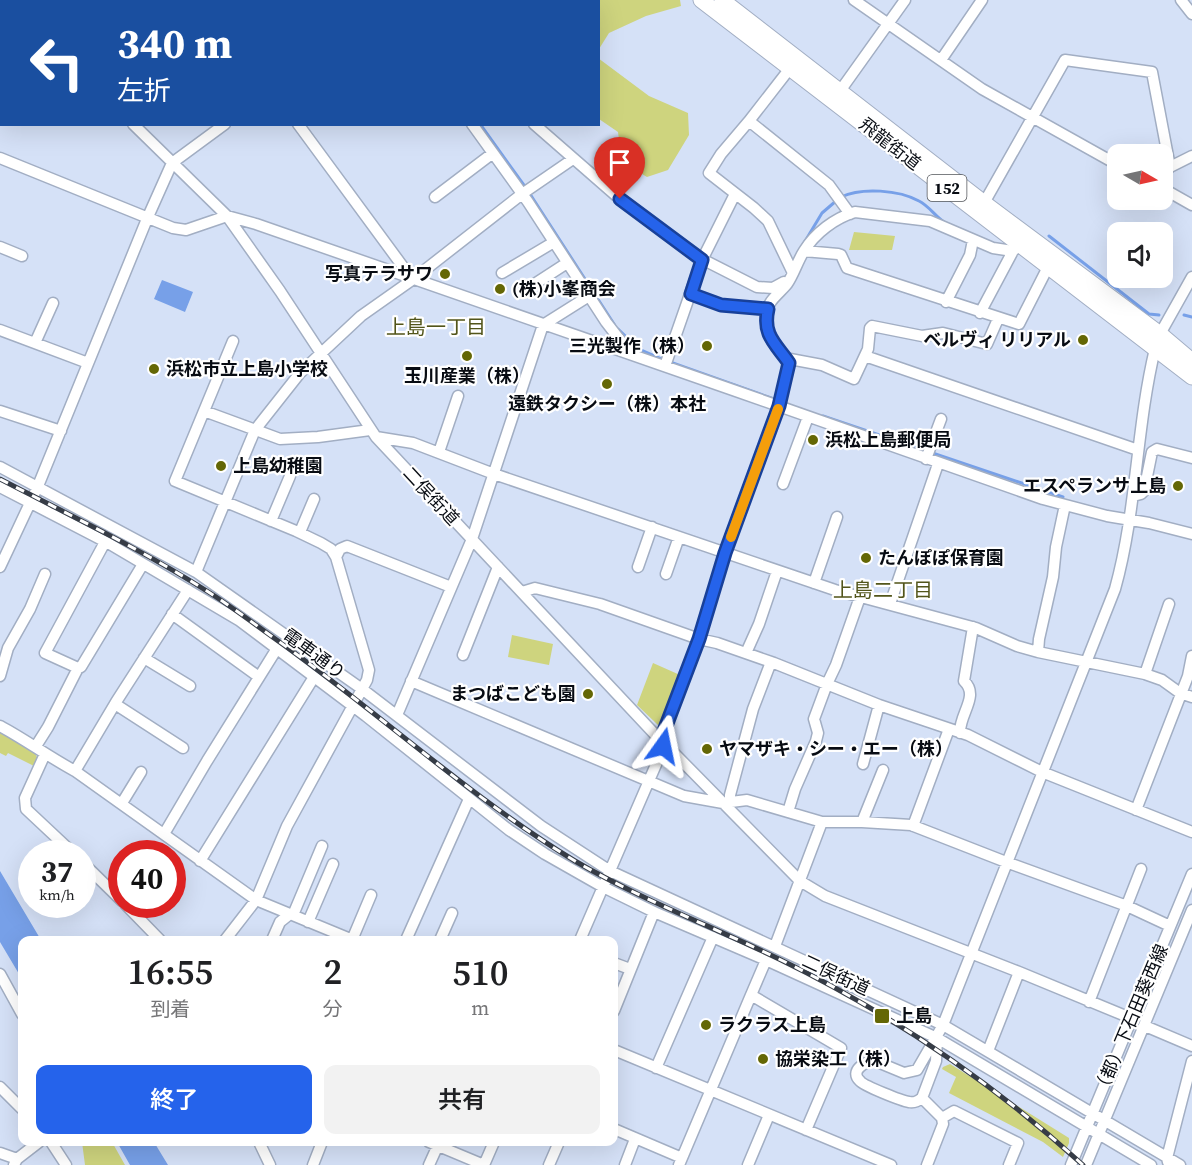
<!DOCTYPE html>
<html lang="ja">
<meta charset="utf-8">
<style>
body{margin:0;font-family:"Source Serif 4","Noto Sans JP",serif;background:#f2f2f2;color:#202124;height:100vh;display:flex;flex-direction:column;font-size:22px;white-space:nowrap}
*{box-sizing:border-box;margin:0}
p{font-size:20px;color:#757577}
.icon{flex:none;width:33px;height:33px;fill:none;stroke:currentColor;stroke-width:2;stroke-linecap:round;stroke-linejoin:round}
.map{position:relative;flex:1;overflow:hidden}
.details{position:absolute;left:18px;top:936px;width:600px;height:210px;display:flex;flex-direction:column;background:#fff;border-radius:12px;box-shadow:0 6px 24px #0002}
.details>*{flex:none}
.hud{position:absolute;left:0px;top:0px;width:600px;height:126px;box-shadow:0 6px 24px #0002;background:#1a4fa0;color:#fff;overflow:hidden}
.needle{width:39px;rotate:99deg}
.fabs{position:absolute;left:1107px;top:144px;display:grid;gap:12px}
.fabs a{display:grid;place-items:center;width:66px;height:66px;border-radius:12px;background:#fff;box-shadow:0 6px 24px #0002;font-size:30px}
.speed{position:absolute;left:18px;top:840px;display:flex;gap:12px;font-size:30px;font-weight:700;text-align:center}
.speed>*{display:grid;place-content:center;width:78px;height:78px;border-radius:50%;background:#fff;box-shadow:0 6px 24px #0002;line-height:1}
.speed small{font-size:15px;font-weight:400}
.speed .limit{border:9px solid #d22;background:#fff;color:#111}
.pin{position:absolute;display:grid;place-items:center;width:51px;height:51px;color:#fff;margin:-62px -26px;border-radius:50% 50% 50% 0;rotate:-45deg;box-shadow:0 0 6px #0007}
.pin .icon{rotate:45deg}
.me{position:absolute;width:66px;margin:-33px;rotate:12deg;stroke-linejoin:round;filter:drop-shadow(0 0 4px #0008)}
.turn{display:flex;align-items:center;gap:21px;height:126px;padding:0 18px;font-size:27px}
.turn .icon{width:78px;height:78px;stroke-width:2.5}
.turn b{display:block;font-size:42px;line-height:51px}
.eta{display:flex;justify-content:space-evenly;align-items:center;height:102px;text-align:center}
.eta b{font-size:36px;font-weight:600;line-height:42px}
.cta{display:flex;gap:12px;margin-top:auto;padding:12px 18px}
.cta a{flex:1;height:69px;border-radius:12px;background:#2563eb;color:#fff;font-size:24px;font-weight:600;line-height:69px;text-align:center}
.cta a+a{background:#f2f2f2;color:#202124}
.map>svg:first-child{display:block}
</style>
<div class="map">
<svg width="1192" height="1165" viewBox="0 0 1192 1165">
<rect width="100%" height="100%" fill="#d5e1f7"/>
<!-- green -->
<path fill="#ced47e" d="M544,0H680L681,6L646,16L609,33L599,49L598,2L541,1Z
M598,58L649,96L688,113L689,135L668,170L647,177L622,162L618,132L599,119Z
M854,232L895,236L892,250H849Z
M512,635L553,644L549,665L508,657Z
M653,663L680,675L663,721L658,725L637,705Z
M0,732L33,750L38,759L34,766L8,753L6,756L0,753Z
M950,1064L1069,1138V1143L1063,1157L1043,1142L949,1093L956,1077L942,1069L943,1067Z
M82,1142H112L125,1165H85Z"/>
<!-- water -->
<path fill="#77a0e8" d="M162,280L193,292L185,312L154,299Z
M0,871L41,940H22V979L0,942Z
M117,1142H154L168,1165H130Z"/>
<g fill="none" stroke-linecap="round" stroke-linejoin="round">
<!-- stream -->
<path stroke="#77a0e8" stroke-width="3" d="M480,124L526,188
M530,194L614,324
M841,197C862,187 899,190 919,201C929,206 935,216 944,222
M1049,236L1149,314L1159,315
M804,243L822,213L836,201
M1184,315L1192,317
M618,329L639,349L664,360
M670,362L774,399
M823,416L1063,497"/>
<!-- river -->
<path stroke="#77a0e8" stroke-width="16" d="M379,0L380,2"/>
<defs>
<path id="minor" d="M20,0L21,2
M203,0L204,2
M371,0L372,2
M854,0L982,89L1118,165
M1181,0L1192,14
M39,2V0
M386,2L388,0
M0,39L2,40
M941,60L982,0
M791,67L749,121L829,185L850,214
M840,91L905,0
M0,117L2,113
M749,121L721,154L709,173L754,208L768,221L793,273
M133,124L227,216L280,291L376,437L662,742L661,753L580,940
M298,124L412,279
M472,124L528,202L606,322L630,353
M534,124L620,199L696,256L757,287L773,288L784,282
M0,158L173,228L186,230L227,216L256,224L733,390L1043,499L1107,516L1149,523L1192,534
M1162,176L1170,167L1192,156
M1162,188L1192,205
M435,197L493,153
M984,203L1065,60L1152,72L1170,167
M0,247L22,256
M804,251L838,254L841,255L847,268L1019,324L1048,267
M502,273L554,242
M530,287L567,263
M691,294L721,305L768,309
M946,302L970,255L973,240
M980,313L1013,251
M0,330L88,363
M35,343L53,303
M865,356L1138,450
M787,360L790,359L822,365L854,379L868,349L870,328L872,326L922,336L943,333L987,344L998,319
M665,366L702,260L735,194
M0,411L61,431
M204,411L280,439L318,437L370,430
M376,437L413,443L494,474L835,590L976,628L1017,646L1038,652L1145,674L1162,680L1180,693L1192,697
M439,452L458,396
M926,459L941,419
M0,467L196,572L362,689L541,826L610,871L943,1025L1180,1165
M783,484L808,417
M0,487L108,543L240,621L366,716L509,830L545,854L603,887L654,912L766,960L937,1038L1151,1165
M1133,496L1141,494L1144,491L1152,452L1157,449L1192,458
M271,521L290,476
M300,532L314,499
M336,557L340,549L347,546L451,587
M0,567L38,486L147,219L172,163L225,124
M638,567L652,527
M196,572L255,430L300,373L361,316L412,280L522,194L573,159
M666,574L679,537
M814,583L837,517
M522,592L535,588L600,604L699,639L717,643L774,663L879,705L968,735L1042,772L1192,832
M890,604L938,464
M172,614L259,677
M1038,652L1039,639L1053,577L1056,547L1065,505
M746,653L759,624L777,571
M463,655L498,567
M144,658L190,686
M78,668L45,653L105,542
M1145,674L1169,604
M0,676L8,648L30,609L45,574
M411,681L684,796L723,803L747,800L822,822H862L911,825L1006,862L1127,906L1170,926
M115,704L183,748
M397,715L472,539L543,325L589,296
M0,726C26,740 49,757 75,771L256,900L353,940
M960,733C959,714 980,696 964,681L973,627
M661,739L699,639L725,553L779,406L789,363C777,348 764,335 766,314C768,300 779,294 787,284C794,274 797,262 804,251C815,233 835,218 855,212L930,221L993,248L1013,251L1020,245
M36,746L48,727L78,668L81,667L143,564
M662,747L671,750L800,881L825,896L1019,972L1133,1019
M45,754L25,798L26,809L74,854
M863,764L879,705
M75,771L116,702L188,590
M122,803L141,772
M730,803V795L753,709L771,662
M1136,810L1188,676L1192,656
M788,812L795,789L816,741L818,733L814,719L827,684L836,665L860,597
M862,822L883,770
M913,826L949,729
M164,834L207,761L276,650
M200,861L314,677
M82,862L122,901
M125,904L160,940
M293,915L322,846
M308,922L333,864
M225,940L256,900L287,826L367,680L369,670L336,557L331,549L321,543L296,531L175,481L233,341
M272,940L280,922L290,914
M352,940L371,895
M406,940L469,799
M440,940L452,913
M775,946L822,822
M766,960L751,995L841,1048L806,1130
M614,963L630,969
M0,974L22,1014
M1089,1002L1141,869
M614,1011L654,912
M1145,1026L1192,1046
M937,1038L936,1061L922,1098C917,1102 914,1103 909,1102C902,1101 864,1086 860,1081C849,1071 865,1061 875,1061L904,1073L917,1070L943,1025L1115,589C1137,510 1136,428 1155,349L1160,334L1192,277
M614,1050L891,1165
M988,1051L1019,972
M656,1068L713,937
M0,1087L22,1109
M922,1098L942,1118L943,1124L927,1165
M942,1118L954,1111L1018,1143L1009,1165
M614,1129L682,1158
M51,1142L66,1165
M259,1142L270,1165
M429,1142L484,1165L494,1142
M0,1153L17,1159
M1168,1162L1167,1158L1192,1061
M14,1165L17,1159L39,1142
M313,1165L322,1142
M429,1165L438,1145
M549,1165L559,1142
M625,1165L635,1139
M679,1165L751,995
M748,1165L769,1115
M1071,1165L1192,874
M1086,1165L1192,910"/>
<path id="highway" d="M701,0L1192,377
M722,0L984,203L1160,334L1192,361"/>
</defs>
<!-- minor casing -->
<use href="#minor" stroke="#a2aec3" stroke-width="13"/>
<!-- highway casing -->
<use href="#highway" stroke="#a2aec3" stroke-width="17"/>
<!-- minor -->
<use href="#minor" stroke="#fff" stroke-width="10"/>
<!-- highway -->
<use href="#highway" stroke="#fff" stroke-width="15"/>
<defs>
<path id="rail" d="M0,479C71,516 143,550 210,593C232,607 253,623 274,638C376,710 468,796 575,861C640,899 711,926 779,959C890,1013 992,1082 1083,1165"/>
</defs>
<!-- rail casing -->
<use href="#rail" stroke="#363c46" stroke-width="5"/>
<!-- rail -->
<use href="#rail" stroke="#fff" stroke-width="3" stroke-dasharray="9" stroke-linecap="butt"/>
</g>
<g fill="none" stroke-linecap="round" stroke-linejoin="round">
<defs>
<path id="route" d="M620,199L702,260L691,294L721,305L768,309C762,335 776,344 789,363L779,406L725,553L699,639L661,739L663,746"/>
</defs>
<!-- route casing -->
<use href="#route" stroke="#184099" stroke-width="15"/>
<!-- route -->
<use href="#route" stroke="#2563eb" stroke-width="10"/>
<!-- slow -->
<path stroke="#f59e0b" stroke-width="10" d="M731,537L778,409"/>
</g>
<!-- markers -->
<g fill="#646705" stroke="#fff" stroke-width="2">
<circle cx="445" cy="274" r="6"/>
<circle cx="500" cy="289" r="6"/>
<circle cx="1083" cy="340" r="6"/>
<circle cx="707" cy="346" r="6"/>
<circle cx="467" cy="356" r="6"/>
<circle cx="154" cy="369" r="6"/>
<circle cx="607" cy="384" r="6"/>
<circle cx="813" cy="440" r="6"/>
<circle cx="221" cy="466" r="6"/>
<circle cx="1178" cy="486" r="6"/>
<circle cx="866" cy="558" r="6"/>
<circle cx="588" cy="694" r="6"/>
<circle cx="707" cy="749" r="6"/>
<rect x="874" y="1008" width="16" height="16" rx="3"/>
<circle cx="706" cy="1025" r="6"/>
<circle cx="763" cy="1059" r="6"/>
</g>
<g text-anchor="middle" stroke-width="4.5" stroke-linejoin="round" paint-order="stroke">
<!-- shield labels -->
<rect fill="#fff" stroke="#52555a" stroke-width="1.5" x="927.5" y="175" width="39" height="26" rx="4.5"/>
<g font-size="16" font-weight="bold" fill="#080c13">
<text x="947" y="194">152</text>
</g>
<!-- street labels -->
<g font-size="18" fill="#080c13" stroke="#fff">
<text transform="translate(890 144) rotate(38)" y="6">飛龍街道</text>
<text transform="translate(431 496) rotate(47)" y="6">二俣街道</text>
<text transform="translate(314 654) rotate(36)" y="6">電車通り</text>
<text transform="translate(836 975) rotate(25)" y="6">二俣街道</text>
<text transform="translate(1131 1020) rotate(-67)" y="6">（都）下石田葵西線</text>
</g>
<!-- poi labels -->
<g font-size="18" font-weight="bold" fill="#080c13" stroke="#fff" text-anchor="start">
<text x="433" y="280" text-anchor="end">写真テラサワ</text>
<text x="512" y="295">(株)小峯商会</text>
<text x="1071" y="346" text-anchor="end">ベルヴィ リリアル</text>
<text x="695" y="352" text-anchor="end">三光製作（株）</text>
<text x="166" y="375">浜松市立上島小学校</text>
<text x="467" y="382" text-anchor="middle">玉川産業（株）</text>
<text x="607" y="410" text-anchor="middle">遠鉄タクシー（株）本社</text>
<text x="825" y="446">浜松上島郵便局</text>
<text x="233" y="472">上島幼稚園</text>
<text x="1166" y="492" text-anchor="end">エスペランサ上島</text>
<text x="878" y="564">たんぽぽ保育園</text>
<text x="576" y="700" text-anchor="end">まつばこども園</text>
<text x="719" y="755">ヤマザキ・シー・エー（株）</text>
<text x="896" y="1022">上島</text>
<text x="718" y="1031">ラクラス上島</text>
<text x="775" y="1065">協栄染工（株）</text>
</g>
<!-- neighbourhood labels -->
<g font-size="20" fill="#52551a" stroke="#fff">
<text x="436" y="334">上島一丁目</text>
<text x="883" y="597">上島二丁目</text>
</g>
</g>
</svg>
<div class="fabs">
<a><svg class="needle" viewBox="-14 -14 28 28"><path d="M0-13l5 13h-10z" fill="#e53935"/><path d="M0 13l5-13h-10z" fill="#757577"/></svg></a>
<a><svg class="icon" aria-label="sound" viewBox="0 0 24 24"><path d="M4 9h4l5-4v14l-5-4H4zM17 9q2 3 0 6"/></svg></a>
</div>
<div class="speed"><div>37<small>km/h</small></div><div class="limit">40</div></div>
<div class="pin" style="left:620px;top:199px;background:#d93025"><svg class="icon" aria-label="arrive" viewBox="0 0 24 24"><path d="M6 21V4h12l-3 4 3 4H6"/></svg></div>
<svg class="me" style="left:663px;top:746px" viewBox="-20 -20 40 40"><path d="M0-17L14 15 0 8-14 15z" fill="#2563eb" stroke="#fff" stroke-width="4"/></svg>
<div class="hud">
<div class="turn"><svg class="icon" aria-label="left" viewBox="0 0 24 24"><path d="M17 20v-9H6M10 6l-5 5 5 5"/></svg><div><b>340 m</b>左折</div></div>
</div>
<section class="details">
<div class="eta">
<div><b>16:55</b><p>到着</p></div>
<div><b>2</b><p>分</p></div>
<div><b>510</b><p>m</p></div>
</div>
<div class="cta"><a>終了</a><a>共有</a></div>
</section>
</div>
